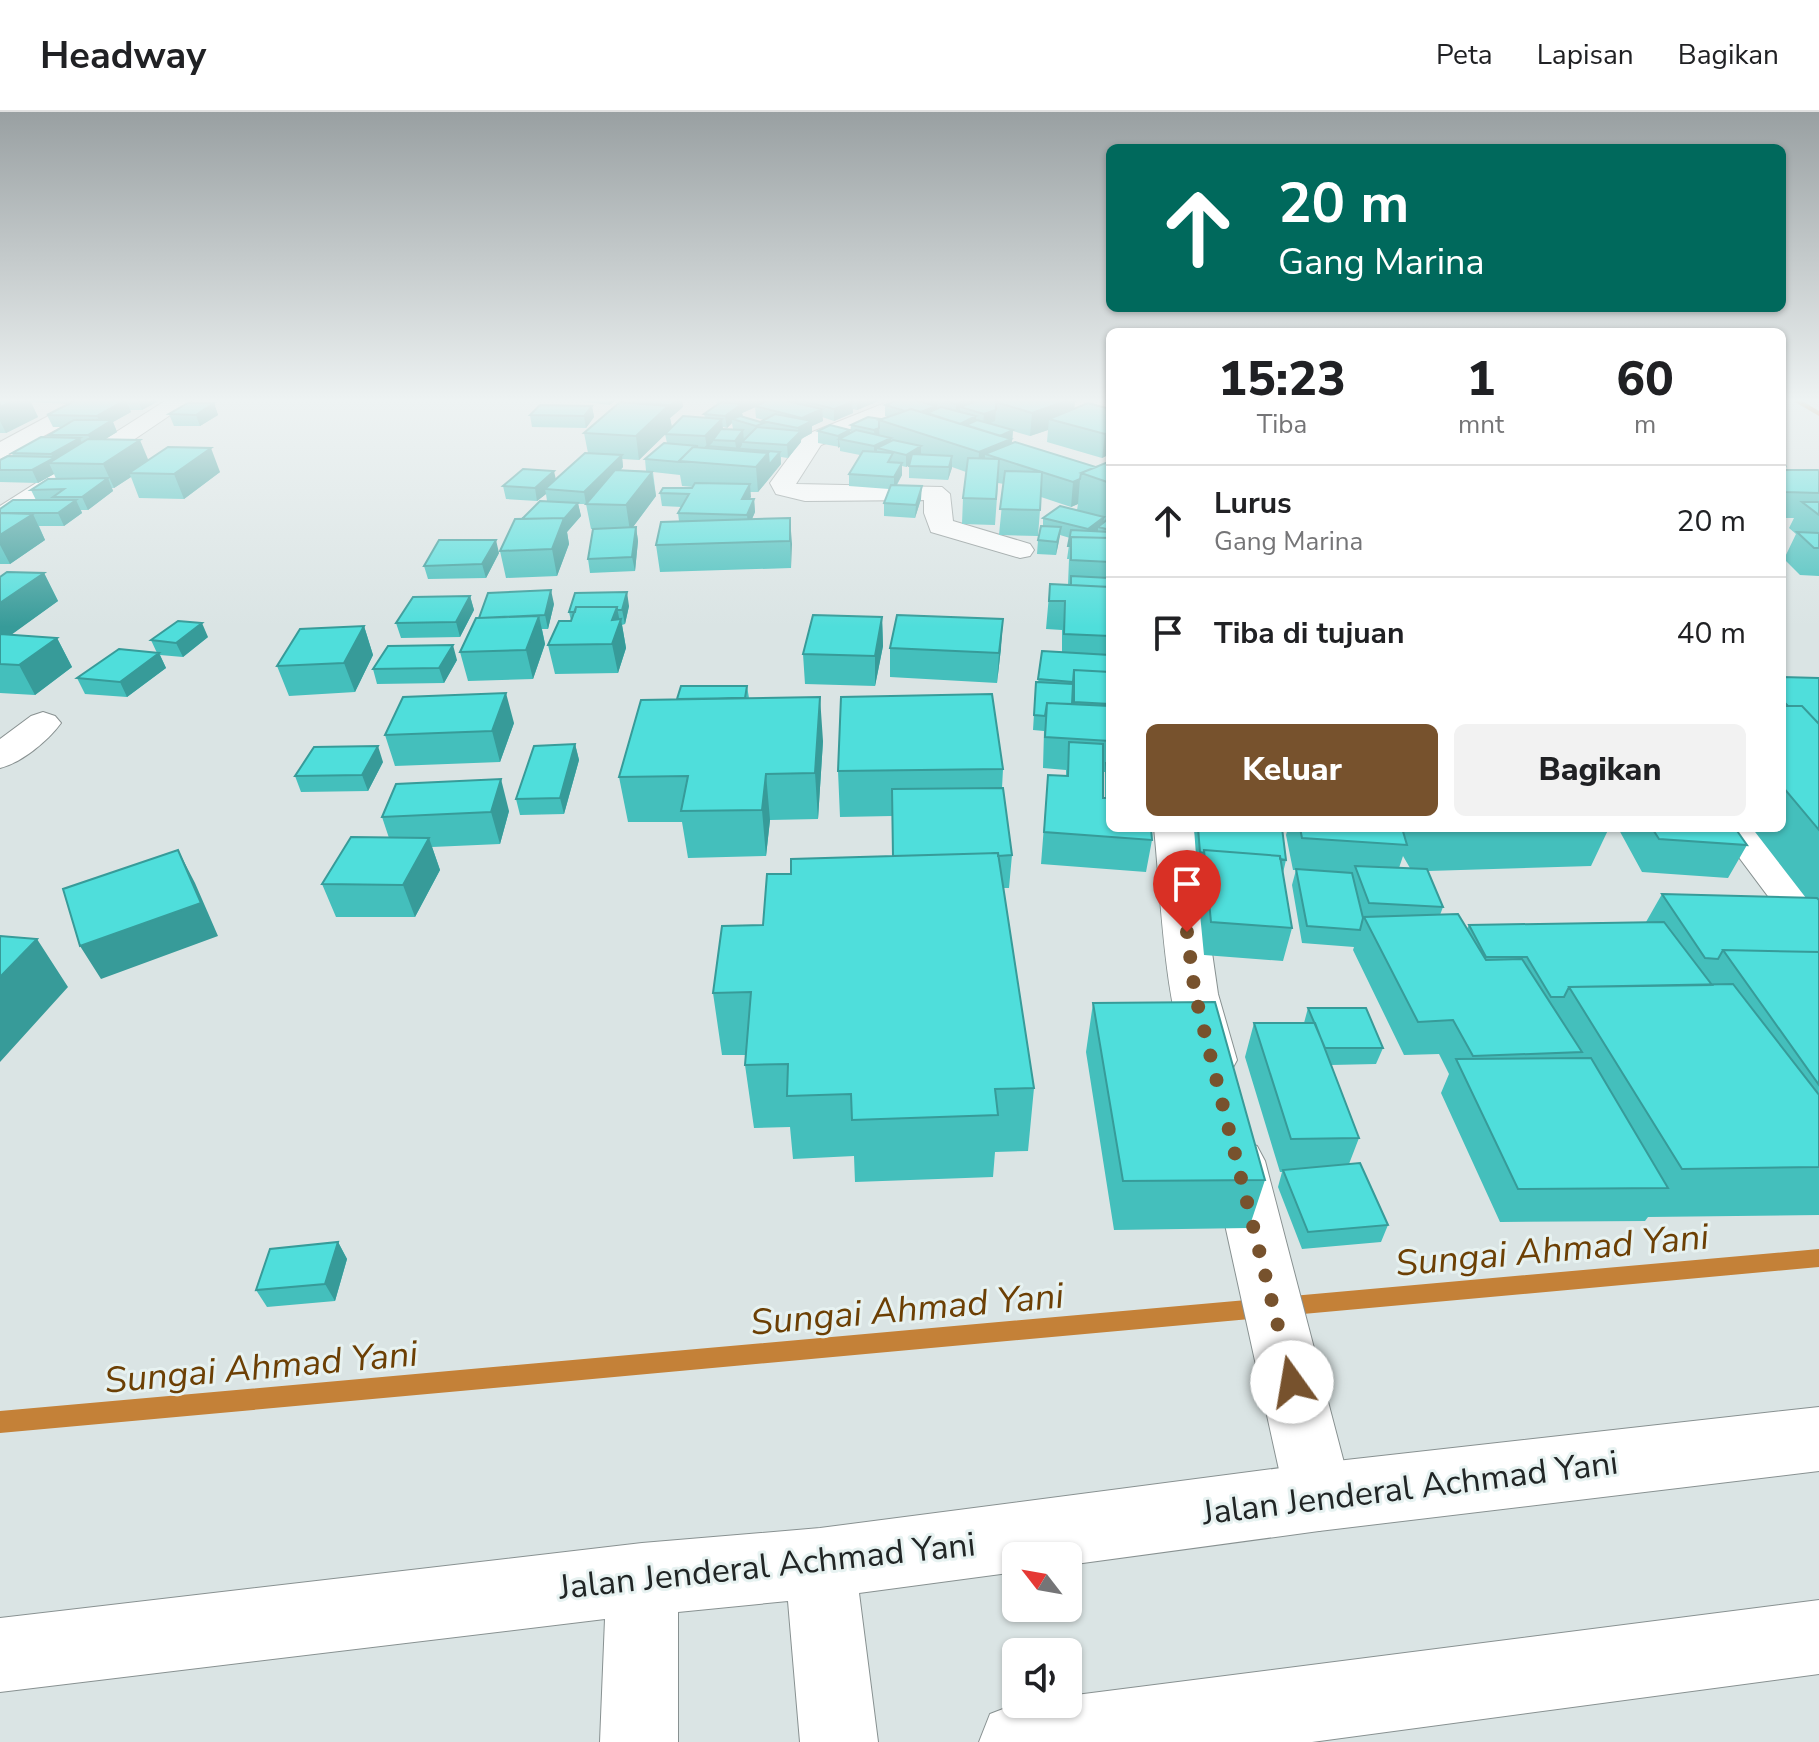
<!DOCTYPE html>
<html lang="id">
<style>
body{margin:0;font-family:"Nunito Sans",sans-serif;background:#f2f2f2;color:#202124;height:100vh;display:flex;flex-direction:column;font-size:30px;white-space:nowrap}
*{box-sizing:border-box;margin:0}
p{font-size:26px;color:#757577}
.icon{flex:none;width:44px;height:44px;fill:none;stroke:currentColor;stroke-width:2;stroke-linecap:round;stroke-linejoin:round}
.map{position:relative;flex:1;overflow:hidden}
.details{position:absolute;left:1106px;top:216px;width:680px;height:504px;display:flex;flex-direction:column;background:#fff;border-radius:12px;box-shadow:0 2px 6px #0004}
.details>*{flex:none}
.banner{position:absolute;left:1106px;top:32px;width:680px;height:168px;border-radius:12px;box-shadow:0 2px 6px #0004;background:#00695c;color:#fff;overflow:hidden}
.needle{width:52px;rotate:301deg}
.fabs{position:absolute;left:1002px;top:1430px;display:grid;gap:16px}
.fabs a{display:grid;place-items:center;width:80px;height:80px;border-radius:12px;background:#fff;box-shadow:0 2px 6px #0004;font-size:40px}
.pin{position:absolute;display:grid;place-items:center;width:68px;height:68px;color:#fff;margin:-82px -34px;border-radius:50% 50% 50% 0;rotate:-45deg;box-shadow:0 0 8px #0007}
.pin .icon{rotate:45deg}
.me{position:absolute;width:88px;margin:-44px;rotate:347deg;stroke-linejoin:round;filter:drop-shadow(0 0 6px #0008)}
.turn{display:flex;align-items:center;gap:28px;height:168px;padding:0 40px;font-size:36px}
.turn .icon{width:104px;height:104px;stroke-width:2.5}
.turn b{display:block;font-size:56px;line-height:68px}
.eta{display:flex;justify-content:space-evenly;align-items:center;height:136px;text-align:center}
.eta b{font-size:48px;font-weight:800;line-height:56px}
.action{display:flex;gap:16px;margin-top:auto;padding:16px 40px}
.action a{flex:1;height:92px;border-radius:12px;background:#77522d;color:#fff;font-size:32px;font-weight:800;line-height:92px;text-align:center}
.action a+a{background:#f2f2f2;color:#202124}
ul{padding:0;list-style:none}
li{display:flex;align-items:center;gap:24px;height:112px;padding:0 40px;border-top:2px solid #e0e0e0}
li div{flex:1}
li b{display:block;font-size:30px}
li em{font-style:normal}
header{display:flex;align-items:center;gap:48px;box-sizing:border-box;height:112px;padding:0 40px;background:#fff;border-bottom:2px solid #e0e0e0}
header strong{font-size:38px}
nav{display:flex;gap:44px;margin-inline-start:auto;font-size:28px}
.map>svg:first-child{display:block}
</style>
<header>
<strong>Headway</strong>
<nav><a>Peta</a><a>Lapisan</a><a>Bagikan</a></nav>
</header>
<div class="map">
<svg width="1819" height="1630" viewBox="0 0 1819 1630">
<rect width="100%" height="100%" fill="#dae4e4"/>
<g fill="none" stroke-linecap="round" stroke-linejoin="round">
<!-- stream -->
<path fill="#c48138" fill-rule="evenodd" d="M1790,287H1799L1819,299V304Z
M1819,1137V1155L0,1321V1299Z"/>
<defs>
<path id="street" d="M80,287H107L104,292L0,347V330Z
M168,287H194L9,412L0,414V394Z
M895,287H925L922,292L821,333L796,372L942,375L950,382L953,409L1030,432L1034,438L1030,444L1020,446L931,420L924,401V388L805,389L776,382L770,371L805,323Z
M43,600L55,604L61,611C48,629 21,651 0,656V627L31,604Z
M1154,716H1194L1218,882L1237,948L1230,961L1212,966L1194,961C1164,906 1161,781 1154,716Z
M1717,716H1758L1819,791V836L1803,831Z
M1238,1027L1257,1034L1265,1049L1353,1385L1343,1409L1319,1419L1295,1409L1285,1385L1211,1049L1219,1034Z"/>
<path id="highway" d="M1819,1295V1359L1319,1419L1068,1453V1444H1016V1460L859,1481L878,1630H800L788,1489L678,1500V1630H600L605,1507L0,1580V1506L642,1431L820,1416L1319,1351Z
M1819,1488V1562L1312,1630H979L990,1602L1016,1592H1068V1584Z"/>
</defs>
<!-- street casing -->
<use href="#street" stroke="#889191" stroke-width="2"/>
<!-- highway casing -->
<use href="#highway" stroke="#889191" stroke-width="2"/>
<!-- street -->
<use href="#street" fill="#fff" fill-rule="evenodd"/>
<!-- highway -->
<use href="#highway" fill="#fff" fill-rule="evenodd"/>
</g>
<!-- wall -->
<path fill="#44bfbc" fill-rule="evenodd" d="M0,287H162L142,298H130L131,300L113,310L117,320L105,327L148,348L220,360L184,387L139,386L131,365L114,376H112L113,379L88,398H81L82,401L64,414H39L45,428L10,452H0V397L36,388L31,378L56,367L54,362L38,371L0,370V348L13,344L12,341L50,325L49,323L62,315H53L47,303L69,292L31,290L38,305L6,321H0Z
M571,287H618L609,293L571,288Z
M716,287H883L857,298L853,297V301L834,309L822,305L823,309L812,314V321L801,327V330L788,346L781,345V352L758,380H750V387H754L755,400L752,407L790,406L791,456L660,460L656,433L679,409L678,401L682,395L662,394L660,381L692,376L693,375L682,374L680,363L653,360L656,384L633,415H636L638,429L635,459L590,461L588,447L593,417H591L586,392H578L581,404L567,420L569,432L557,464L506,466L500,439L522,407L547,389L546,382L537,389L506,387L503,374L556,367L588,341L584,321L683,295L670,306L672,315L705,306L704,302L717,293ZM755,295L756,306L764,308L762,310L742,304V301ZM732,311L733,317H723V315L727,316ZM665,322L667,331L645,347L646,359L621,358L623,355L622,347L639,348Z
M901,287H1082L1075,290L1074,296L1110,297V342L1102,346L1047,330L1048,318L1030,324L1013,319L1012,330L1011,332L1096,355L1110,351V716L1152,728L1146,760L1041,752L1048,663L1066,664V658L1043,656L1044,619L1033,618L1036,570L1038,571L1042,539L1062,540V518L1046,517L1050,472L1068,473L1069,447H1067L1070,426L1060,423L1056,443L1037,442L1038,428L1043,414V406L1077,398L1078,392L1071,395L1041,385L1038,424L999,423L1004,372L998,371L995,413L962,412L963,386L966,360L952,355L948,368L909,366V353L906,355L902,354V363L897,373L921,387L915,406L884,404V391L889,377L849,374V362L860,343L840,339V335L818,331V319L850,318V321L851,313L881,307L888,305L885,304V293ZM1103,660H1105V686H1103Z
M214,291L218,303L200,314H174L169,302Z
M592,294L594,305L586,316L532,315L530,303Z
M1782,350L1787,354L1785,358L1819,359V464L1800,463L1784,447L1796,422L1789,416L1794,406H1782Z
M499,441L486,466L428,467L424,454Z
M44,461L58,489L10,523L57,526L72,555L35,583L0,581V465Z
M470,484L474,498L460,525L401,526L396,511Z
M554,492L548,517H542L545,532L533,567L468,569L460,540Z
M629,494L625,512L622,513L626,536L618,561L555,562L548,533L571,509L569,500Z
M882,505L883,534L875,574L805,572L803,542Z
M364,514L373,543L355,580L289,584L277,554Z
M208,525L183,545L160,543L166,556L127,585L85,582L77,566L157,541L151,528Z
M890,536H1001L997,571L890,565Z
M457,548L444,571L377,572L373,557Z
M1782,565L1819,566V1103L1648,1105L1645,1109L1500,1110L1441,981L1449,962L1439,942L1404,943L1353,838L1354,835L1302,831L1292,773L1296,758H1293L1286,723L1288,716H1609L1591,754L1428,759L1443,795L1440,803L1467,817L1469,813L1646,810L1662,782L1806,786L1752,716H1782ZM1403,744L1410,756H1399Z
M747,574L749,586L823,629L818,707L770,708L766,744L688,746L682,710H628L619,665L677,587Z
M514,611L500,650L395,654L385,623Z
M575,632L579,648L564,702L520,703L516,687Z
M383,650L368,679L301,680L295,664Z
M1003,657L1002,676L1012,743L1009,776H1003L1034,976L1028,1039L995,1040L993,1065L855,1070L854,1044L793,1047L790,1015L754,1016L745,953L746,943H722L713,881L763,813L791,762L893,744L892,704L840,705L838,659Z
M509,699L500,732L432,735L440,758L415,805H336L322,772L389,726L382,705Z
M1194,716H1282L1286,748L1283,761L1292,816L1283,849L1204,843L1197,771L1200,757H1197Z
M1618,716H1735L1747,733L1728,766L1642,760Z
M1093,891L1265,1068L1249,1116L1114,1118L1086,940Z
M1308,896L1383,936L1376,952L1331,953L1359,1026L1349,1052L1388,1113L1381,1130L1302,1137L1278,1075L1282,1060H1280L1245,945L1254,911H1304Z
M338,1130L347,1147L335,1189L267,1195L256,1178Z"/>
<!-- shaded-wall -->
<path fill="#379b99" d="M17,287H29L38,305L6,321L0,309V295Z
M117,287H122L123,290L126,288L131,300L113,310L117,320L93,335L88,323L101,315L97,304Z
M135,287H162L142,298L138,287Z
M608,287H618L609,293Z
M678,287H682L683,295L670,306L672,316L639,348L636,324L669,293Z
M747,287H774L742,301L743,304L737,308L732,307V311L727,316L725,304L741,293V290Z
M790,287H814L799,288L800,295L790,298Z
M857,287H883L857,298Z
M930,287H938L936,305L916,302L930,296Z
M971,287H1002L960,295V302L956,304V292Z
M1070,287H1082L1075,290L1073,308L1049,307L1048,318L1030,324L1032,301Z
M852,290L853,301L834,309V297Z
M214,291L218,303L200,314L196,303Z
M592,294L594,305L586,316L584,304Z
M822,297L823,309L812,314V321L801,327V330L788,346L787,333L798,321V316L803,314L802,306Z
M996,298L995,309L983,314L984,302Z
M976,304V316L953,314Z
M722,307L723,318L713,328V330L707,336L705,324Z
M879,316L880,328L875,330L874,318Z
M743,318L744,329L742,330V333L737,341L735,329Z
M850,318V329L839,327L840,335L838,336V324Z
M1013,318L1010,349L985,342V362L978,364L979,340L993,327Z
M1110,320V342L1102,346L1105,322Z
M80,326L85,338L49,351L54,362L38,371L32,358L53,346L51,342Z
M891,326V338L877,336V345L874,347V334Z
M140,328L150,352L129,361L131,365L114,376L103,352Z
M921,334V346L906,355V343Z
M211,336L220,360L184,387L174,362Z
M780,340L781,352L758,380L756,355L768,341Z
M622,343L623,355L586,392L584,380Z
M952,344V356L948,368L949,355Z
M902,351V363L894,377V365Z
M554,359L557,372L545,377L546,382L537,389L535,376Z
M652,360L656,384L630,419L626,393Z
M108,366L113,379L88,398L82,385Z
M1080,367L1078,392L1071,395L1073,370Z
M750,372L751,385L743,400L742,387Z
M922,374L921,387L915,406L916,393Z
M754,387L755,400L748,416L747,403Z
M76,388L82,401L64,414L58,401Z
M578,391L581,404L567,420L569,432L557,464L552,437L558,414Z
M33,402L45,428L10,452L0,433V423Z
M1104,405L1103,416L1098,415V422L1087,430L1088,417Z
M790,406L792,432L791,456L790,429Z
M636,415L638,429L635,459L632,445Z
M1061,415L1059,429L1056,443L1057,430Z
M496,428L499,441L486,466L482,452Z
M44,461L58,489L0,531V491Z
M551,478L554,492L548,517L545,503Z
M627,480L629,494L625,512L622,498Z
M470,484L474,498L460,525L456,510Z
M617,495L620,511L621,507L626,536L618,561L612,532V508Z
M539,504L545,532L533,567L526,538Z
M882,505L883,534L875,574V544Z
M1003,507L1001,536L997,571L999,541Z
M202,511L208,525L183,545L176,531Z
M364,514L373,543L355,580L344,551Z
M57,526L72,555L35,583L19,553Z
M453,533L457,548L444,571L439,556Z
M159,541L166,556L127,585L120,570Z
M506,581L514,611L500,650L492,619Z
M820,585L823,629L818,707L815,661Z
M575,632L579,648L564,702L560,686Z
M378,634L383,650L368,679L362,663Z
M766,662L770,708L766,744L762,698Z
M501,667L509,699L500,732L491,700Z
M429,726L440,758L415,805L403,773Z
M178,738L195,771L218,824L101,867L80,834Z
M37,827L68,875L0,950V865Z
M338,1130L347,1147L335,1189L325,1172Z"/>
<!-- building -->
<path fill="#4fdedb" stroke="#379b99" stroke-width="2" d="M0,287H17L0,295Z
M78,287H117L115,288H126L97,304L47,303Z
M638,287H678L669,294L632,291Z
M728,287H747L741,290Z
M773,287H778L822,297L802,306L755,294Z
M801,287H842L852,290L834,297L799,288Z
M901,287H912L936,294L921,300L911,297L905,299L885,293Z
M939,287H971L956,292Z
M982,287H1006L996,290V298L984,302L960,295Z
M1006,287H1071L1032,301L996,290Z
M620,290L669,293L636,324L584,321Z
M721,290L742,292L725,304L704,302Z
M188,291H214L196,303L169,302Z
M1088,291L1110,297V320L1105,322L1049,307Z
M540,293L592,294L584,304L530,303Z
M941,295L976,304L960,312L927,301Z
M911,297L1011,327L979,340L879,308Z
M775,302L812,309L798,316L762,309Z
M683,304L722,307L705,324L665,322Z
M740,304L764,311L756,314L732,307Z
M868,305L881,307L879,308V316L874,318L851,313Z
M74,308H112L88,323H49Z
M977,308L1013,318L1000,324L966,313Z
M830,313L850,318L838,324L818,319Z
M757,315L801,319L787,333L742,330Z
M721,317L743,318L735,329L713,328Z
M856,318L891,326L874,334L839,327Z
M41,325L80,326L51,342L12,341Z
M88,327L140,328L103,352L49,351Z
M893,328L921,334L906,343L877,336Z
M1015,330L1096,355L1081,361L1080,367L1073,370L985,342Z
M664,331L698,334L693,335L679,349V350L645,347Z
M707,334L780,340L769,353L768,341L705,336Z
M168,335L211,336L174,362L129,361Z
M693,335L768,341L756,355L679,349Z
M863,339L893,341L888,350L902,351L894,365L849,362Z
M585,341L622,343L584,380L545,377Z
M912,342L952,344L949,355L909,354Z
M8,344L56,345L32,358H0V348Z
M968,346L999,347L996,387L963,386Z
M1108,350L1110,351V371L1081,361Z
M523,357L554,359L535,376L503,374Z
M615,358L652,360L626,393L586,392Z
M1782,358H1818L1819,359V381L1785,380L1782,378Z
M1005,359L1042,360L1040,398L1000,397Z
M108,366L82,385H53L64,377L31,378L48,367Z
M695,371L750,372L742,387H754L747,403L678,401L689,382L660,381L663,376H692Z
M891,373L922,374L916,393L884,391Z
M13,388H76L58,401H0V397Z
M540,389L578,391L563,408L564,406L522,407Z
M1802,390H1819V403Z
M1060,394L1104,405L1088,417L1043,406Z
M0,401L33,402L0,423Z
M564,406L552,437L500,439L515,407Z
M790,406V429L656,433L661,410Z
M1108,407L1110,408V418L1098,415Z
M1041,414L1061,415L1057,430L1038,428Z
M636,415L632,445L588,447L593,417Z
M1071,418L1110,420V426L1071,425L1070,434H1068Z
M1797,420L1819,421V436H1814Z
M1071,425L1110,426V450L1071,448Z
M439,428H496L482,452L424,454Z
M7,460L44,461L0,491V465Z
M1071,464L1110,466V475L1071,473Z
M1050,472L1110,475V524L1064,522L1065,489H1049Z
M551,478L545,503L479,506L488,481Z
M627,480L622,498H617V495H576L575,500H569L575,481Z
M470,484L456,510L396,511L413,485Z
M576,495H617L612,508L621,507L612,532L548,533L559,509H571Z
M813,503L882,505L875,544L803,542Z
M897,503L1003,507L999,541L890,536Z
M539,504L526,538L460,540L476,506Z
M178,509L202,511L176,531L151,528Z
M364,514L344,551L277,554L300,517Z
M0,522L57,526L19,553L0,552Z
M453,533L439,556L373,557L388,534Z
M119,537L159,541L120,570L77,566Z
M1042,539L1110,543V560L1074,558L1073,570L1038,567Z
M1074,558L1110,560V592L1074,590Z
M1782,565L1819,566V612L1802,594H1788L1782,588Z
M1036,570L1073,572L1072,592L1047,591L1045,604L1034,603Z
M681,574H747L745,586L677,587Z
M506,581L492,619L385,623L403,585Z
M992,582L1003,657L838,659L841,585Z
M820,585L815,661L766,662L762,698L681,699L688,664L619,665L641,588Z
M1047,591L1110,594V629L1045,625Z
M1782,594H1802L1819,612V718L1782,674Z
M1069,630L1103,632V686H1110V716H1151L1152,728L1044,720L1048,663L1068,664Z
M575,632L560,686L516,687L534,634Z
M378,634L362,663L295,664L314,635Z
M1106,651H1110V686H1108Z
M501,667L491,700L382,705L396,672Z
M1003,676L1012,743L998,744V741L893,744L892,677Z
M1198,716H1282L1286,748L1280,747V744L1204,738V741L1200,740Z
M1300,716H1402L1407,733L1302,726Z
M1652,716H1735L1747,733L1659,727Z
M351,725L429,726L403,773L322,772Z
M178,738L201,791L80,834L63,777Z
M1204,738L1280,744L1292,816L1211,810Z
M998,741L1034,976L995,977L998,1003L852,1008L851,982L787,984L788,952L745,953L751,880L713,881L722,814L763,813L767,762H791V747Z
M1355,754L1427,757L1443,795L1369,791Z
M1296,757L1352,761L1363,806L1360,818L1307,814Z
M1662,782L1817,786L1819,788V840L1723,838L1718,847L1705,846Z
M1458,802L1486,848L1522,847L1582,940L1473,944L1453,908L1418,910L1364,805Z
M1664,810L1712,873L1569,875L1564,885H1551L1527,845H1486L1469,813Z
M0,824L37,827L0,865Z
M1723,838L1819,840V973Z
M1733,872L1819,983V1055L1682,1057L1569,875Z
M1215,890L1265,1068L1123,1069L1093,891Z
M1308,896H1366L1383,936H1325Z
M1254,911H1315L1359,1026L1291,1027Z
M1591,946L1668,1076L1518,1077L1456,947Z
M1360,1051L1388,1113L1308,1120L1283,1058Z
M338,1130L325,1172L256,1178L270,1137Z"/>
<!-- sky -->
<linearGradient id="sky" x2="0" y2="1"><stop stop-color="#99a0a2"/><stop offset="0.56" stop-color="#eef3f3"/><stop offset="1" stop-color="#eef3f3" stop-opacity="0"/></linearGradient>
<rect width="1819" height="515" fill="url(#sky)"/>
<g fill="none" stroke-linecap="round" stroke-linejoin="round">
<!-- route -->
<path stroke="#77522d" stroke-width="14" stroke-dasharray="0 25.2" d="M1187,820L1195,882L1292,1270"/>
</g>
<g text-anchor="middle" stroke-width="6" stroke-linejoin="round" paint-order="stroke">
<!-- near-street labels -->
<g font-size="34" fill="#212525" stroke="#e7f2f1">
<text transform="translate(1410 1375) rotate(-7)" y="12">Jalan Jenderal Achmad Yani</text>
<text transform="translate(767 1453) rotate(-6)" y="12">Jalan Jenderal Achmad Yani</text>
</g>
<!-- near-water labels -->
<g font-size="36" font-style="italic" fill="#6c3f04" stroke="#e7f2f1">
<text transform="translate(1552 1137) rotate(-5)" y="13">Sungai Ahmad Yani</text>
<text transform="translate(907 1196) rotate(-5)" y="13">Sungai Ahmad Yani</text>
<text transform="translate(261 1254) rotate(-5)" y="13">Sungai Ahmad Yani</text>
</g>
</g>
</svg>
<div class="fabs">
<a><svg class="needle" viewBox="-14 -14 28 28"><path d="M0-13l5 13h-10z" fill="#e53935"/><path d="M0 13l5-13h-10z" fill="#757577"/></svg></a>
<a><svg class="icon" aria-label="sound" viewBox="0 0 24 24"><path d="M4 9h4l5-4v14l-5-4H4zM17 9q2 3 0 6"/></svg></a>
</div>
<div class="pin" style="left:1187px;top:820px;background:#d93025"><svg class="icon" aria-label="arrive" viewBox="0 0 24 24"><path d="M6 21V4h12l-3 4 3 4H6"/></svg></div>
<svg class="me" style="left:1292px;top:1270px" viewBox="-20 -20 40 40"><circle r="19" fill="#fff"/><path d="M0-13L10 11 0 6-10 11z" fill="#77522d"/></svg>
<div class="banner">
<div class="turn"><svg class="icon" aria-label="ahead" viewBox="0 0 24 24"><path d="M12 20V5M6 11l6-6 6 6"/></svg><div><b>20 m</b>Gang Marina</div></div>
</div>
<section class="details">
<div class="eta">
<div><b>15:23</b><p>Tiba</p></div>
<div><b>1</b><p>mnt</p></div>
<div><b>60</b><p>m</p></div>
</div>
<ul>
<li><svg class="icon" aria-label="ahead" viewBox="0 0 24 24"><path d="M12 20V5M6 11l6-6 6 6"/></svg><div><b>Lurus</b><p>Gang Marina</p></div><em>20 m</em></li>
<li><svg class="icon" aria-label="arrive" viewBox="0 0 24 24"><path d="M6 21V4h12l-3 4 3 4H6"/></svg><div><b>Tiba di tujuan</b></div><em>40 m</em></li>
</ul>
<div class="action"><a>Keluar</a><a>Bagikan</a></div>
</section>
</div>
